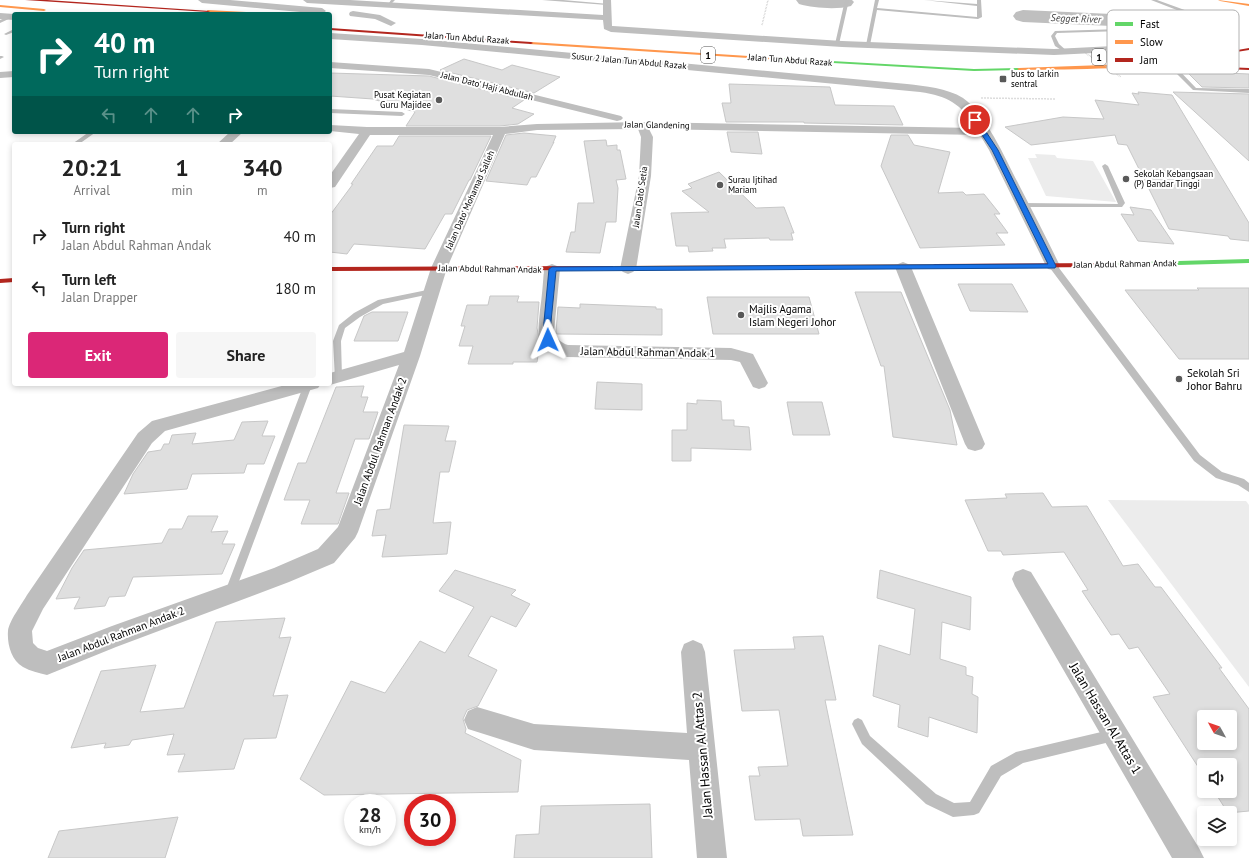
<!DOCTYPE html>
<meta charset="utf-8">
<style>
body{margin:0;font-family:"PT Sans",sans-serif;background:#f6f6f6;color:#222;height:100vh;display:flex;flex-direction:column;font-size:15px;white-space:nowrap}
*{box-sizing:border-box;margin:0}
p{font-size:13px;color:#767676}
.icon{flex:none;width:22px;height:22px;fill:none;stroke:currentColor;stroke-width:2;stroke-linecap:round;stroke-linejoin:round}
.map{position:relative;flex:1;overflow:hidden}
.side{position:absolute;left:12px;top:142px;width:320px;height:244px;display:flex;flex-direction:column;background:#fff;border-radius:4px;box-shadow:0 2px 6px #0003}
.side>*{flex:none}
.banner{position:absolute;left:12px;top:12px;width:320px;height:122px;border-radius:4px;box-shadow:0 2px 6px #0003;background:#00695c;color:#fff;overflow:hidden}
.needle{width:26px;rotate:310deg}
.tools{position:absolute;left:1197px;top:710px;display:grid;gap:8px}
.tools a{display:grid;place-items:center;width:40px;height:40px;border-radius:4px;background:#fff;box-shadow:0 2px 6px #0003;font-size:20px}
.speed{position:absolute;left:344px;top:794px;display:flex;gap:8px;font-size:20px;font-weight:700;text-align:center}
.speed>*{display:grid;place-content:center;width:52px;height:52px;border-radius:50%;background:#fff;box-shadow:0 2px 6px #0003;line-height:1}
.speed small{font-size:10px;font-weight:400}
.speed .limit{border:6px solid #d22;background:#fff;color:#111}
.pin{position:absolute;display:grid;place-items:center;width:34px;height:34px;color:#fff;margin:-17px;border:2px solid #fff;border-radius:50%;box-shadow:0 1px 4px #0007}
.me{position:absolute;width:44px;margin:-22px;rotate:359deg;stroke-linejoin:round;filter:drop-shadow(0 0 3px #0008)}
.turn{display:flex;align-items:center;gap:14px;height:84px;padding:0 16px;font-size:18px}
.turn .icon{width:52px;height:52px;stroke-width:2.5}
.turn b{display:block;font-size:28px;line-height:34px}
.lanes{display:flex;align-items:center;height:38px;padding:0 16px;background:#0003;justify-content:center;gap:20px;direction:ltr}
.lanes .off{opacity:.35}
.eta{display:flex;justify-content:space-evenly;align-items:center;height:68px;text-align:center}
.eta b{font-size:24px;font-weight:700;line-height:28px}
.primary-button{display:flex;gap:8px;margin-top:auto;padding:8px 16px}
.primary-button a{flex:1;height:46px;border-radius:4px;background:#db2777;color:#fff;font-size:16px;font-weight:700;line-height:46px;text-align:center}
.primary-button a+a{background:#f6f6f6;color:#222}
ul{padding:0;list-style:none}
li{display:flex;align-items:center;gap:12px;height:52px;padding:0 16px}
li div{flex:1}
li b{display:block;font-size:15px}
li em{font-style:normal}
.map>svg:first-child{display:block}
</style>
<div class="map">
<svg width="1249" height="858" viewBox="0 0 1249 858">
<rect width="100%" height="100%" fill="#fff"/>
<!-- green -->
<path fill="#ececec" d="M1035,154L1055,155L1057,158L1093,161L1116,202L1046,196L1028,158H1037Z
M1108,500L1246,501L1249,505V687Z"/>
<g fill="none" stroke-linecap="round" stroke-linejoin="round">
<!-- river -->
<path fill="#bfbfbf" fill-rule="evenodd" d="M796,0H852L854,2L851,6C836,10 814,8 799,4Z
M1023,10L1201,18L1208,20L1211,24L1208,28L1201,30L1023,22L1016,20L1013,16L1016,12Z"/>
</g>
<!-- building -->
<path fill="#dfdfdf" stroke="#c7c7c7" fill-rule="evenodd" d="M464,59L502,70L512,65L560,77L534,93L440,70Z
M1184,69L1202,72L1249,74V88L1202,87Z
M330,73L429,76L524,100L512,108L534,114L518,124L500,126H406L415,112L373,99L330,96Z
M729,84L830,87L835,105L894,106L903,125L804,123V122H726L722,103H731Z
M1138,92L1172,95L1249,223V241L1230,239L1228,236L1169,229L1127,145L1118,144L1115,135L1031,145L1005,127L1063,117L1104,119L1095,100L1139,105L1132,93L1139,94Z
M1173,92L1249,94V161Z
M727,132H758L762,154L731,152Z
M524,133L556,136L553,143L554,142L536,177H531L527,185L486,181L506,135Z
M891,135H908L914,145L950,152L938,193L963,192L966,195L984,194L1000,214H994L1008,233H996L1005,245L920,248L881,166Z
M399,136H491L470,180H469L452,214H445L425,249L354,244L347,254L330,252V215L353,184H351L377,146H393Z
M606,140L607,146L617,145V150H620L626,179L616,180L618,188L616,222H606L600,253L566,252L571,232H575L578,203H594L584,141Z
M719,172L756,208L784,207L794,233H791L793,240H770L769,238L724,239L726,248H712L713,251L689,252L688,246H676L671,213L709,212L682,191L692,188L688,184Z
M1130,207L1151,210L1174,244L1138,241L1121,214L1134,215Z
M958,284H1012L1028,312L970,311Z
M1197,288H1249V359H1179L1125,290H1199Z
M855,292H901L950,410L957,445L893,437L884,366H881Z
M490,296H519L517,302H539L537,328L540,343L537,362H513V364H468L473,346H459L465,326H461L467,305H488Z
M707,297H809L819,334H713Z
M580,304L656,307V309H662V335L557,334L556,332L558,307L580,308Z
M372,312H408L398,341H354L364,316Z
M597,382L642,384V410L595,409Z
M364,386L361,397H368L363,412H378L369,439H355L336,493H349L338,524H301L310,500H284L298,463H306L336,387Z
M697,400L721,401L722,420H734V426L749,427L751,450L691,448V461H672V430H687V403L697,404Z
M787,402H822L830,435H793Z
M268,421L262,436H275L264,464H247L244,473L192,474L187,489L124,494L133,474L148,452L161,450L164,444H169L172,435L196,433L192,444L234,440L242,422Z
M404,425L449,426L445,441H456L449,472H440L433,523L451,522L447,554L382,557L386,535L372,536L377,510L390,509Z
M1043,493L1052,507L1087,506L1123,566L1138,564L1155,587H1161L1222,668H1219L1249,709V811L1228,813L1214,791H1230V765H1204V776L1153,697L1170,694L1138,647L1129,649L1119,634L1111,635L1082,591L1088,590L1064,552L1003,555L1001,551H988L965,500L1007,498L1005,494ZM1204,717H1230V743H1204Z
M188,516H218L211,532L228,531L222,544H235L222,574L133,577L125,596L109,597L105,606L74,609L80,597L56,599L72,568L84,550L162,543L169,529H182Z
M455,570L516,590L511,595L530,604L516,627L491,616L468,656L497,670L478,706L467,710L463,719L466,729L465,733L521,760L518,792L324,795L300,779L351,681L385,693L420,641L445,653L474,607L439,591Z
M880,570L971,597L970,630L942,622L940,659L966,667V675L973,677L972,694L978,697L977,733L929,717L928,737L898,727L900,705L873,696L879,645L910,655L915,609L877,598Z
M285,618L279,638L291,637L273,696L288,695L276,738L244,739L234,769L178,772L185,754L167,755L174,734L132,740L129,745L104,748L106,743L71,748L101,671L156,665L140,712L184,708L216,622Z
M823,636L836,700H825L853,835L803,836L800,819L755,820L749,776H760L758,767L788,766L779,710L742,711L734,650L795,649L793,637Z
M650,804L652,858H514L516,835L539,834L541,806Z
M178,817L165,858H48L59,831Z"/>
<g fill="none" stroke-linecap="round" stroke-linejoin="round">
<!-- path -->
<path stroke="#b9b9b9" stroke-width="1.5" stroke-dasharray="0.5 1" stroke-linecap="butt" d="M762,25L768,0
M981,98L1056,99"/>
<!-- lane -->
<path fill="#bebebe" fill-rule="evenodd" d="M391,0H395L389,6H387Z
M542,0H563L609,4L607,5Z
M845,0H849L839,44L837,45L835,44Z
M875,0H879L877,8L977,17V6L924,0L977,4V0H981L982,17L978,19L877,10L870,45L868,46L866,45Z
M1151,0H1157L1204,17L1222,26C1210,44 1200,34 1184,36L1197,40L1195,42L1182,39L1179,35L1155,30L1057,33L1055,36L1059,44L1068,52L1066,53L1055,46L1051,36L1055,31L1155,28L1204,36L1218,26Z
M10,16L13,17L0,23V20Z
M14,29V32L6,35L4,34Z
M1210,45H1214L1231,53L1227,54L1210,47Z
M0,56H2L4,57L0,59Z
M1166,61H1170L1196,88L1249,89V93L1193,90L1166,63Z
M330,109L402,112L405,114L402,116L330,113Z
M89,132H96L79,144H72Z
M1105,164L1108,166L1125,203L1122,207H1022L1019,205L1022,203L1118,204L1102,166Z
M1050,264H1056L1200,455L1222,472L1244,479L1249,483V492L1238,485L1216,478L1194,461L1050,268Z
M432,289L436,291L435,293L383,304L360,317L345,328L341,341L342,377L338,380L335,379L333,341L339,325L354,313L378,300Z
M304,384L312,385L235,592L234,595L230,597L226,595L225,592Z
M858,718L862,720L870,736L936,794L954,803L970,802L991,766L1016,752L1114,729L1118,731L1120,735L1118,739L1114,741L1023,763L1001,776L979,813L974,815L953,817L926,804L862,744L852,724L854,720Z"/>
<!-- street -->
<path fill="#bebebe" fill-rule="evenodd" d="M198,0H230L322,8L326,11L322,14L202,3Z
M303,0H350L603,15V0H611L612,26H613L842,41L1054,49L1174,43L1197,38L1205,34L1210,37L1203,42L1174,49L1054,55L842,47L611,32L604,29L603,20L307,3Z
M353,11L380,15L396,23L391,26L375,19L350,16L349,14L350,12Z
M0,13L14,14V20L0,19Z
M330,33L422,39L907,84C925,86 947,88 963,98C986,114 1006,160 1019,185C1033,212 1047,239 1060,266L1058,269L1053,270L1048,269L1046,266L989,150L980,135L649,129L653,137L651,176L636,269L633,272L628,274L623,272L620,269L639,176L641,137L638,129L537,130L505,134L447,268L420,356L358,532L355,538L334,563L289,582L116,647L47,675C39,673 30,671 23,667C11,660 7,644 8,631C9,621 22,604 27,595L138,433L152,421L289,384H321L318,388L165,431L152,443L43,609L32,631L33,643L38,648L47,651L112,626L274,568L318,549L338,527L399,365L330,385L326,384H330V373L404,352L431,268L493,135H370L335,187L330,188V175L359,134L330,131V125L367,127H500L537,124L642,122L976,128C961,104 948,96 920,92L422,45L330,39Z
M330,62L429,69L621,116L623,118L621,120L617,121L429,75L330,68Z
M14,71V77L0,78V72Z
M230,132H243L230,144H217Z
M903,262L908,264L911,267L985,444L982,449L975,451L968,449L965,444L895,267L898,264Z
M552,264L557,266L560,269L554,332C557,339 561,343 568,345L731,348L753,354L768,383L765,387L759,389L753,387L740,362L731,360L567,357C536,348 537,338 540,310C542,296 543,283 544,269L547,266Z
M1023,569L1031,572L1199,848L1204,858H1172L1015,586L1012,579L1015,572Z
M693,640L702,644L705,652L727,858H697L689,760L534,750L468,729L464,720L468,711L477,707L534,724L687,733L681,652L684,644Z"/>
<!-- fast -->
<path fill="#63d668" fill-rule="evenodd" d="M778,58L974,69L1019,68L1021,69L1019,70L974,71L780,60H778Z
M1249,259V263L1108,267L1104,265L1108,263Z"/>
<!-- slow -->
<path fill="#ff974d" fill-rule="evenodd" d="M1218,0L1249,4V6L1220,1Z
M0,5L44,9L46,10L44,11L0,7Z
M207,10L265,13L267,14L208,12Z
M531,42L780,58L782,59L780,60L529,44Z
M1199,56L1201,58C1141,70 1079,69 1019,70L1017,69L1019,68L1132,64Z
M935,264H938V268L610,270L606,268L610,266Z"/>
<!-- jam -->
<path fill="#b3261e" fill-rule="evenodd" d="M25,0H47L210,11L208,12Z
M330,28L531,42L533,43L531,44L330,30Z
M1249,48V50L1199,58L1197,57Z
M1172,61L1202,66L1249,68V70L1202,68L1170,63V61Z
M1108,263L1112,265L1111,267L935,268L931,266L935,264Z
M610,266H613V270L330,271V267Z
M14,278V282L0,283V279Z"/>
<!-- path-bridge -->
<path stroke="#b9b9b9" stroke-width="1.5" stroke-dasharray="0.5 1" stroke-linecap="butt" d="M1084,52L1121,77"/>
</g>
<!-- route -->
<path fill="#1a73e8" stroke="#114b97" d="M975,118H977L998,150L1056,266L1055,268L556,271L550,332L552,340L548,343L544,340L543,332L549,269L552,267L1048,264L992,150L972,120Z"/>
<!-- markers -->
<g fill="#595959" stroke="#fff" stroke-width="1.5">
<rect x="999" y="75" width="8" height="8" rx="2"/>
<circle cx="439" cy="100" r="4"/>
<circle cx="1126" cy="179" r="4"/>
<circle cx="720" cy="185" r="4"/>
<circle cx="741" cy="315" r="4"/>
<circle cx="1179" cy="379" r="4"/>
</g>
<g text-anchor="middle" stroke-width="4" stroke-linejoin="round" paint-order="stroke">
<!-- far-street labels -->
<g font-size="9" fill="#000" stroke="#fff">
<text transform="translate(467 38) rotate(4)" y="3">Jalan Tun Abdul Razak</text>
<text transform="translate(790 60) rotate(4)" y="3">Jalan Tun Abdul Razak</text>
<text transform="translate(629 61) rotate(5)" y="3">Susur 2 Jalan Tun Abdul Razak</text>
<text transform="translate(487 86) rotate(14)" y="3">Jalan Dato' Haji Abdullah</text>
<text transform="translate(657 125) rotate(1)" y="3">Jalan Glandening</text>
<text transform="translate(640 197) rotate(-82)" y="3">Jalan Dato’ Setia</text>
<text transform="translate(470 200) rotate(-66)" y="3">Jalan Dato' Mohamad Salleh</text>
<text transform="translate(1125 264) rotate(-1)" y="3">Jalan Abdul Rahman Andak</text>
<text transform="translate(490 269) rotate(1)" y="3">Jalan Abdul Rahman Andak</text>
</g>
<!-- far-poi labels -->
<g font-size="9" fill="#000" stroke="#fff" text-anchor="start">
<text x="1011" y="77">bus to larkin<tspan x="1011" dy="10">sentral</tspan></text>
<text x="431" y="98" text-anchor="end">Pusat Kegiatan<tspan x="431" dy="10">Guru Majidee</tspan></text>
<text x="1134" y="177">Sekolah Kebangsaan<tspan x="1134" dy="10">(P) Bandar Tinggi</tspan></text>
<text x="728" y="183">Surau Ijtihad<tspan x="728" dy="10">Mariam</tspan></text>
</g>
<!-- far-water labels -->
<g font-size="10" font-style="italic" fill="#444" stroke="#fff">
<text transform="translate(1076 18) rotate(2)" y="4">Segget River</text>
</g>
<!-- shield labels -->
<g fill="#fff" stroke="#4c4c4c" stroke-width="1">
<rect x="701" y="47" width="14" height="16" rx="3"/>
<rect x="1092" y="49" width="14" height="16" rx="3"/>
</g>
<g font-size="10" font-weight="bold" fill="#000">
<text x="708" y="59">1</text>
<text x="1099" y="61">1</text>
</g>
<!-- poi labels -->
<g font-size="11" fill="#000" stroke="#fff" text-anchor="start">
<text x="749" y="313">Majlis Agama<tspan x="749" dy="13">Islam Negeri Johor</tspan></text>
<text x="1187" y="377">Sekolah Sri<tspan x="1187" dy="13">Johor Bahru</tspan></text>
</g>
<!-- street labels -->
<g font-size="11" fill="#000" stroke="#fff">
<text transform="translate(648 352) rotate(1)" y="4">Jalan Abdul Rahman Andak 1</text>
<text transform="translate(380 441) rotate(-70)" y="4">Jalan Abdul Rahman Andak 2</text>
<text transform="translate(121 634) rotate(-21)" y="4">Jalan Abdul Rahman Andak 2</text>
</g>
<!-- near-street labels -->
<g font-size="13" fill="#000" stroke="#fff">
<text transform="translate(1106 718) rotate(59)" y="5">Jalan Hassan Al Attas 1</text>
<text transform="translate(702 755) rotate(-95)" y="5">Jalan Hassan Al Attas 2</text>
</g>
</g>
<!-- legend -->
<rect x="1107" y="10" width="132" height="64" rx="6" fill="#fff" stroke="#b2b2b2" stroke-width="1"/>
<rect x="1115" y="22" width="18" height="4" fill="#63d668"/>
<rect x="1115" y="40" width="18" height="4" fill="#ff974d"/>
<rect x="1115" y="58" width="18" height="4" fill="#b3261e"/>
<g font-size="11" fill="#000">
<text x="1140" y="28">Fast</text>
<text x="1140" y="46">Slow</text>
<text x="1140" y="64">Jam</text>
</g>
</svg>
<div class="tools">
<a><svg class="needle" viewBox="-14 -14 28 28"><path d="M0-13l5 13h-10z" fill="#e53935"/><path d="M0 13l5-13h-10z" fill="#767676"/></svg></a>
<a><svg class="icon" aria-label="sound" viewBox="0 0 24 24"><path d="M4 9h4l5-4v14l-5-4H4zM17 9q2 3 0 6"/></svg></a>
<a><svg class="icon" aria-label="layers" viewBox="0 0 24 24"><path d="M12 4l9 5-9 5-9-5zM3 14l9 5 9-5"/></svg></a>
</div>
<div class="speed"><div>28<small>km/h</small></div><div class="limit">30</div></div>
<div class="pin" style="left:975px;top:120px;background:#d93025"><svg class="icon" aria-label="arrive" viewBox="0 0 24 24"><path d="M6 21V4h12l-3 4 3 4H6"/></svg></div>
<svg class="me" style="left:548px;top:340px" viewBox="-20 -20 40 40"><path d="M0-17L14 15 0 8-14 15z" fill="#1a73e8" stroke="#fff" stroke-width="4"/></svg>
<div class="banner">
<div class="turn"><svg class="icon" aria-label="right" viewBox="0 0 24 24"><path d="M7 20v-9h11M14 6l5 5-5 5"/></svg><div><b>40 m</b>Turn right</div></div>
<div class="lanes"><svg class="icon off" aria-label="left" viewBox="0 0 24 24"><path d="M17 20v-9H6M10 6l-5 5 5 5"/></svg><svg class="icon off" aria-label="ahead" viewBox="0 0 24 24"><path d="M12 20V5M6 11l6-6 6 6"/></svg><svg class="icon off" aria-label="ahead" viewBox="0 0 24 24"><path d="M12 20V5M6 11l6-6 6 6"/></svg><svg class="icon" aria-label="right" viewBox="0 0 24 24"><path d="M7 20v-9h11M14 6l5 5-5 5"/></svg></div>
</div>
<section class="side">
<div class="eta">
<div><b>20:21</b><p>Arrival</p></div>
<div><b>1</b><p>min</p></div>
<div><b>340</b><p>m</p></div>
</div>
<ul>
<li><svg class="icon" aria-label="right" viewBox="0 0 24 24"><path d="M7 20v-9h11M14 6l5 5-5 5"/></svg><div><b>Turn right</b><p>Jalan Abdul Rahman Andak</p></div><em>40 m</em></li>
<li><svg class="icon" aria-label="left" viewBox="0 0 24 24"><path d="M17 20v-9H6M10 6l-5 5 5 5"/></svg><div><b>Turn left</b><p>Jalan Drapper</p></div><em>180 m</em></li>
</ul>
<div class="primary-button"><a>Exit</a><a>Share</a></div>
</section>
</div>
